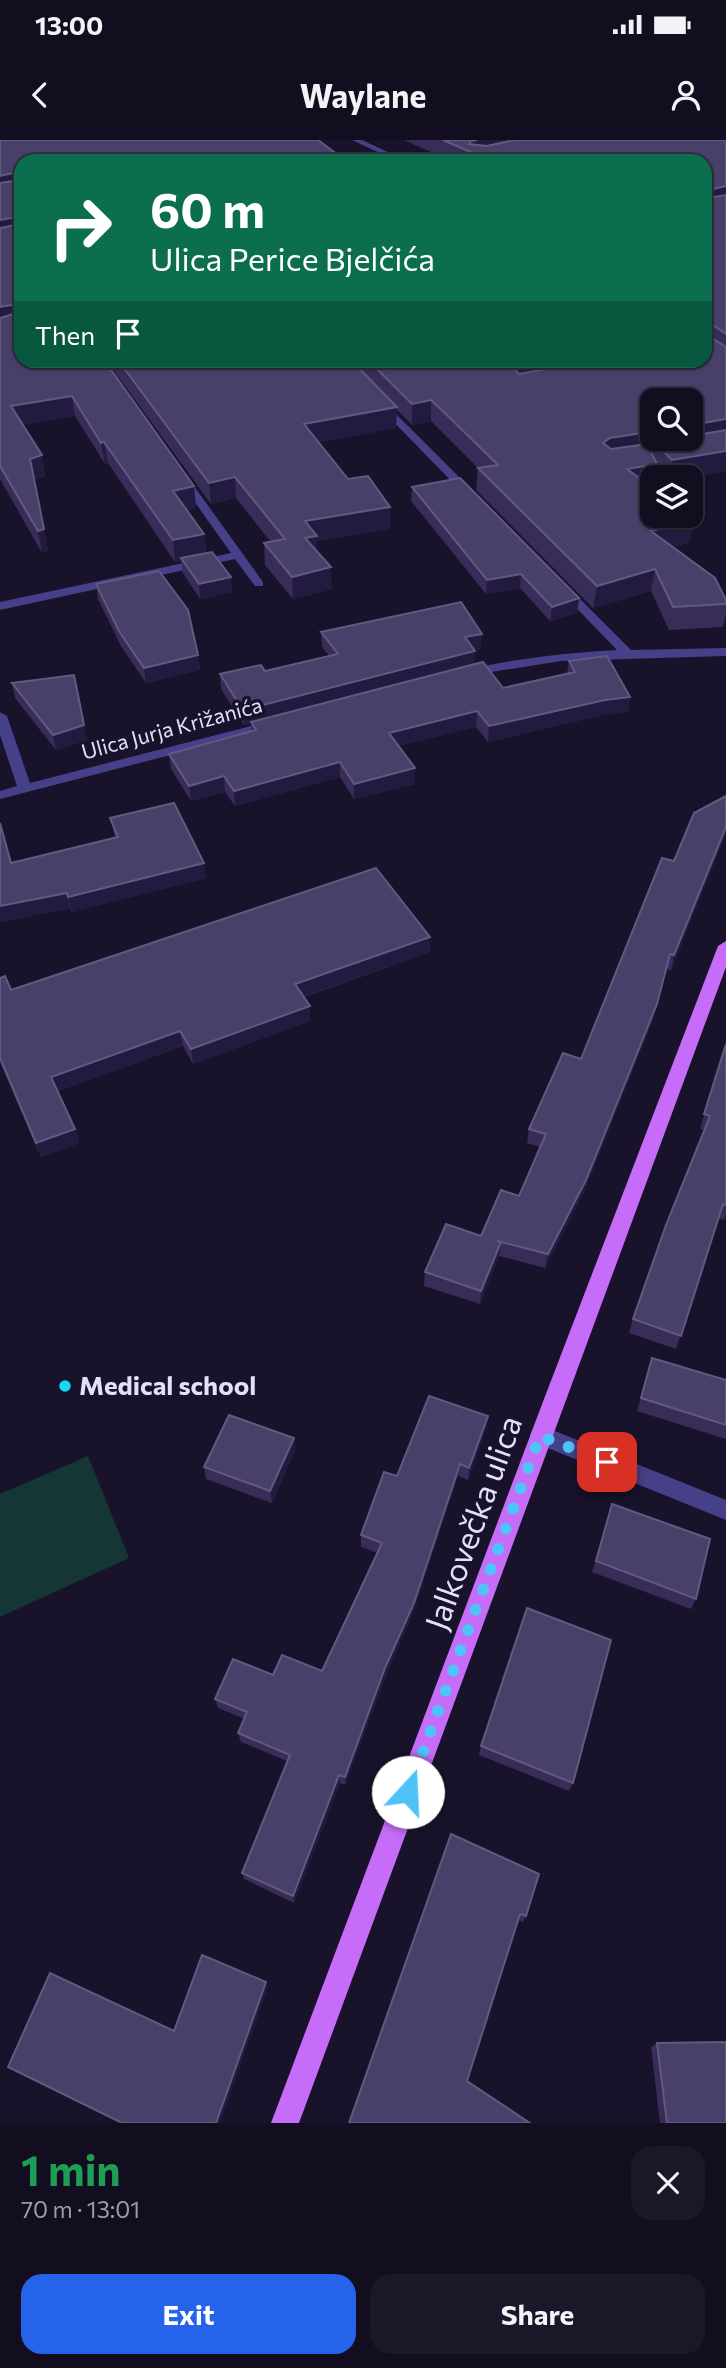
<!DOCTYPE html>
<meta charset="utf-8">
<style>
body{margin:0;font-family:Commissioner,sans-serif;background:#1b1729;color:#f1f3f6;height:100vh;display:flex;flex-direction:column;font-size:26px;white-space:nowrap}
*{box-sizing:border-box;margin:0}
p{font-size:23px;color:#9c9ca5}
.icon{flex:none;width:38px;height:38px;fill:none;stroke:currentColor;stroke-width:2;stroke-linecap:round;stroke-linejoin:round}
.map{position:relative;height:1983px;overflow:hidden}
.side{display:flex;flex-direction:column;background:#120e20;flex:1}
.side>*{flex:none}
.banner{position:absolute;left:14px;top:14px;width:698px;height:214px;border-radius:21px;box-shadow:0 2px 5px #0004,0 0 0 2px #312e3e;background:#0b6e4f;color:#fff;overflow:hidden}
.tools{position:absolute;left:640px;top:248px;display:grid;gap:14px}
.tools a{display:grid;place-items:center;width:63px;height:63px;border-radius:14px;background:#120e20;box-shadow:0 2px 5px #0004,0 0 0 2px #312e3e;font-size:35px}
.pin{position:absolute;display:grid;place-items:center;width:60px;height:60px;color:#fff;margin:-30px;border-radius:14px;box-shadow:0 4px 10px #0006}
.me{position:absolute;width:77px;margin:-38px;rotate:20deg;stroke-linejoin:round;filter:drop-shadow(0 0 5px #0008)}
.turn{display:flex;align-items:center;gap:24px;height:147px;padding:0 21px;font-size:32px}
.turn .icon{width:91px;height:91px;stroke-width:2.5}
.turn b{display:block;font-size:49px;line-height:60px}
.then{display:flex;align-items:center;height:66px;padding:0 21px;background:#0003;gap:14px;font-size:26px}
.round{display:grid;place-items:center;flex:none;width:74px;height:74px;border-radius:21px;background:#1b1729}
.headline{display:flex;align-items:center;justify-content:space-between;height:119px;padding:0 21px}
h1{font-size:42px;font-weight:700;line-height:52px;color:#1e9e55}
.primary-button{display:flex;gap:14px;margin-top:auto;padding:14px 21px}
.primary-button a{flex:1;height:80px;border-radius:21px;background:#2563eb;color:#fff;font-size:28px;font-weight:700;line-height:80px;text-align:center}
.primary-button a+a{background:#1b1729;color:#f1f3f6}
.status{display:flex;justify-content:space-between;align-items:center;height:49px;padding:0 35px;background:#120e20;direction:ltr}
.status svg{height:19px;fill:currentColor}
header{display:flex;justify-content:space-between;align-items:center;height:91px;padding:0 21px;background:#120e20;font-size:32px;font-weight:700}
.map>svg:first-child{display:block}
</style>
<div class="status"><b>13:00</b><svg viewBox="0 0 49 12"><path d="M0 12V9h3v3zM5 12V6h3v6zM10 12V3h3v9zM15 12V0h3v12zM26 1h20v11H26zM47 4h2v5h-2z"/></svg></div>
<header><svg class="icon" aria-label="back" viewBox="0 0 24 24"><path d="M15 5l-7 7 7 7"/></svg>Waylane<svg class="icon" aria-label="person" viewBox="0 0 24 24"><circle cx="12" cy="8" r="4"/><path d="M4 21q1-7 8-7t8 7"/></svg></header>
<div class="map">
<svg width="726" height="1983" viewBox="0 0 726 1983">
<rect width="100%" height="100%" fill="#18132b"/>
<!-- green -->
<path fill="#163535" d="M88,1316L129,1418L0,1477V1354Z"/>
<g fill="none" stroke-linecap="round" stroke-linejoin="round">
<!-- minor -->
<path fill="#454088" fill-rule="evenodd" d="M352,0H362L407,21H397Z
M377,261H383L475,353V357H467L377,265Z
M182,334L186,335L263,442V446H255L235,419L0,470V462L231,413L177,337Z
M558,445H566L631,510L726,508V516L561,521L460,537V531C511,519 564,513 617,510L558,449Z
M0,572L7,576L30,643L274,580L281,584L279,587L0,659V651L17,646L0,595Z
M540,1285L726,1360V1380L533,1302L530,1295L533,1288Z"/>
<!-- major -->
<path fill="#c66cf8" fill-rule="evenodd" d="M726,801V827L299,1983H271L544,1259L718,806Z"/>
</g>
<!-- wall -->
<path fill="#372d58" d="M0,0H321V2L21,220H104L196,368L187,370L204,394L206,413L232,452L200,459L183,433L181,421L175,422L108,323L105,324L75,276L23,285L42,315L45,336L34,340L48,411L42,413L0,339Z
M404,0H726V331L687,338H665L656,329L655,338H653L649,346L690,402L672,407L726,460V473L723,487L669,490L651,451L593,468L476,350L478,328L431,281L412,285L397,270L396,288L318,302L348,339L390,367V389L317,401V411L332,449L293,459L265,425L264,403L271,402L236,358L211,364L106,220H705V21H451Z
M412,347L579,458L577,473L550,481L520,448L486,454L411,361Z
M96,444L198,515L200,530L146,543L121,506L98,459Z
M321,492L481,509L474,510V525L503,548L567,534L569,521L630,557L628,572L602,575L488,602L476,587L398,606L415,628L414,644L354,659L340,637L235,666L225,652L191,661L171,629L169,614L251,592V583L244,585L221,549L220,534L265,531L329,516L322,507Z
M12,543L87,600L56,610L15,558Z
M726,656V693L671,830L666,829L653,879L583,1054L545,1128L499,1116L480,1164L424,1146L425,1132L481,1096L519,1056L540,1007L527,1003L529,989L581,919L674,721Z
M110,678L206,738L72,772L70,768L0,782V683L11,723L115,697Z
M430,812L304,857L310,881L193,924L183,906L58,951L75,989L79,1003L41,1017L0,922V838L11,850Z
M726,904V1075L724,1080L718,1078L676,1209L629,1193L633,1179L704,990L700,989Z
M652,1218L726,1240V1299L637,1271Z
M488,1276L486,1288L468,1340L458,1336L413,1473L385,1538L345,1645L340,1643L294,1763L244,1739L242,1733L287,1621L241,1602L238,1593L245,1579L218,1568L215,1559L273,1535L322,1531L378,1413L361,1407V1395L397,1336Z
M294,1298L295,1310L272,1363L206,1339L204,1327Z
M612,1364L696,1459L691,1469L592,1432Z
M481,1606L573,1643L569,1651L479,1615Z
M451,1694L526,1776L523,1782L518,1780L467,1941L349,1983Z
M657,1903L726,1983H660L651,1907Z"/>
<!-- shaded-wall -->
<path fill="#231b3f" d="M477,0H549L480,16L469,4L471,1Z
M18,32L21,49L0,54V36Z
M726,46V63L705,68V51Z
M17,77L21,95L0,99V80Z
M17,164L21,183L0,188V167Z
M707,183H710L706,203Z
M550,220H654L512,248L513,227Z
M72,256L75,276L15,287L11,266Z
M431,260V281L412,285V264Z
M397,267L396,288L304,305V284Z
M726,279V297L654,302L652,312L640,314L644,293L653,291V299H691V285Z
M642,293L638,314L608,319L603,303L610,298Z
M104,302L108,323L105,324L101,303Z
M726,311V331L687,338H669L672,320Z
M42,315L45,336L34,340L30,319Z
M657,324L655,338H653V345L624,350L627,329Z
M235,337L236,358L211,364L209,343Z
M194,346L196,368L175,372L173,351Z
M390,367V389L317,401V418L306,420L305,381Z
M694,381L690,402L648,413L651,391Z
M44,389L48,411L42,413L38,391Z
M204,394L206,416L181,418V421L175,422L173,400Z
M331,427L332,449L293,459L292,437Z
M655,429L651,451L593,468L597,446Z
M521,434L520,448L486,454L487,440Z
M231,437L232,452L200,459L199,444Z
M579,458L577,473L550,481L552,467Z
M482,494L481,509L464,512L465,497Z
M475,511L474,526L244,585L243,570Z
M198,515L200,530L146,543L144,528Z
M630,557L628,572L602,575L488,602L489,586L605,560Z
M477,571L476,587L389,608V593Z
M84,585L87,600L56,610L53,595Z
M340,622V637L235,666L234,651Z
M415,628L414,644L354,659V644Z
M224,636L225,652L191,661L189,646Z
M726,687V693L671,830L674,815Z
M204,723L206,738L72,772L68,757Z
M67,753L70,768L0,782V766Z
M430,797V812L296,859L295,844Z
M670,814L653,879L583,1054L545,1128L548,1114Z
M310,866V881L193,924L191,909Z
M180,891L183,906L55,952L51,937Z
M75,989L79,1003L41,1017L36,1003Z
M501,1102L499,1116L480,1164L481,1151Z
M488,1276L486,1288L468,1340L469,1328Z
M294,1298L295,1310L272,1363L270,1351Z
M460,1324L458,1336L413,1473L385,1538L345,1645V1637Z
M339,1635L340,1643L294,1763L293,1756Z
M266,1842L268,1847L220,1983H216Z"/>
<!-- building -->
<path fill="#49406a" stroke="#625981" stroke-width="2" d="M0,0H318L346,21H21V220H104L194,346L173,351L204,394L173,400L104,302L101,303L72,256L11,266L42,315L30,319L44,389L38,391L0,326V178L20,172L17,164L0,167V88L20,84L17,77L0,80V43L20,40L21,34L18,32L0,36Z
M443,0H477L471,1L469,4L487,6L514,0H726V46L705,51L708,58L726,55V194L710,183H707V195L726,207V279L691,285V261H653V291L644,293L639,289L642,293L610,298L603,303L611,309L647,304L657,324L627,329L653,348V376H688L694,381L651,391L715,438L726,460V464L673,467L655,429L597,446L478,328L498,325L450,278L431,260L412,264L368,220H550L513,227L519,234L596,220H705V21H483L475,17L480,16Z
M118,220H351L397,267L304,284L348,339L368,336L390,367L305,381L317,396L305,398L331,427L292,437L264,403L285,399L235,337L209,343Z
M726,290V311L672,320L654,302L673,299H691V296Z
M460,338L579,458L552,467L521,434L487,440L412,347Z
M212,412L231,437L199,444L181,418Z
M159,431L188,470L198,515L144,528L119,491L96,444Z
M461,462L482,494L465,497L475,511L243,570L220,534L261,525L265,531L338,514L321,492Z
M607,516L630,557L605,560L489,586L477,571L389,593L415,628L354,644L340,622L234,651L224,636L189,646L169,614L256,590L251,582L483,522L503,548L575,532L569,521Z
M74,535L84,585L53,595L12,543Z
M726,656V687L674,815L670,814L657,864L586,1040L548,1114L497,1101L501,1102L481,1151L425,1132L446,1084L481,1096L501,1050L519,1056L546,994L529,989L563,913L581,919L662,718L674,721L694,673Z
M174,663L204,723L68,757L67,753L0,766V683L11,723L118,697L110,678Z
M376,728L430,797L295,844L310,866L191,909L180,891L51,937L75,989L36,1003L0,918V838L5,836L11,850Z
M726,904V1065L723,1064L681,1196L633,1179L666,1085L710,976L704,974Z
M652,1218L726,1240V1285L641,1258Z
M429,1256L488,1276L469,1328L460,1324L414,1463L385,1528L345,1637L339,1635L293,1756L242,1733L290,1615L238,1593L247,1572L215,1559L233,1519L273,1535L282,1515L322,1531L382,1403L361,1395L384,1332L397,1336Z
M229,1275L294,1298L270,1351L204,1327Z
M612,1364L710,1399L696,1459L596,1421Z
M527,1468L611,1500L573,1643L481,1606Z
M451,1694L539,1734L526,1776L520,1774L467,1941L530,1983H349Z
M202,1815L266,1842L216,1983H122L8,1927L50,1833L174,1891Z
M726,1902V1983H667L657,1903Z"/>
<g fill="none" stroke-linecap="round" stroke-linejoin="round">
<!-- route -->
<path stroke="#4fc3f7" stroke-width="12" stroke-dasharray="0 21.6" d="M408,1652L540,1296L607,1322"/>
</g>
<!-- markers -->
<circle fill="#15d8f4" stroke="#18132b" stroke-width="2.5" cx="65" cy="1246" r="7"/>
<g text-anchor="middle" stroke-width="7" stroke-linejoin="round" paint-order="stroke">
<!-- far-street labels -->
<g font-size="21" fill="#e3dffd" stroke="#18132b">
<text transform="translate(172 589) rotate(-15)" y="7">Ulica Jurja Križanića</text>
</g>
<!-- poi labels -->
<g font-size="26" font-weight="bold" fill="#e3dffd" stroke="#18132b" text-anchor="start">
<text x="79" y="1255">Medical school</text>
</g>
<!-- near-street labels -->
<g font-size="32" fill="#e3dffd" stroke="#18132b">
<text transform="translate(474 1383) rotate(-70)" y="11">Jalkovečka ulica</text>
</g>
</g>
</svg>
<div class="tools">
<a><svg class="icon" aria-label="search" viewBox="0 0 24 24"><circle cx="10" cy="10" r="6"/><path d="M15 15l6 6"/></svg></a>
<a><svg class="icon" aria-label="layers" viewBox="0 0 24 24"><path d="M12 4l9 5-9 5-9-5zM3 14l9 5 9-5"/></svg></a>
</div>
<div class="pin" style="left:607px;top:1322px;background:#d93025"><svg class="icon" aria-label="arrive" viewBox="0 0 24 24"><path d="M6 21V4h12l-3 4 3 4H6"/></svg></div>
<svg class="me" style="left:408px;top:1652px" viewBox="-20 -20 40 40"><circle r="19" fill="#fff"/><path d="M0-13L10 11 0 6-10 11z" fill="#4fc3f7"/></svg>
<div class="banner">
<div class="turn"><svg class="icon" aria-label="right" viewBox="0 0 24 24"><path d="M7 20v-9h11M14 6l5 5-5 5"/></svg><div><b>60 m</b>Ulica Perice Bjelčića</div></div>
<div class="then">Then<svg class="icon" aria-label="arrive" viewBox="0 0 24 24"><path d="M6 21V4h12l-3 4 3 4H6"/></svg></div>
</div>
</div>
<section class="side">
<div class="headline"><div><h1>1 min</h1><p>70 m · 13:01</p></div><a class="round"><svg class="icon" aria-label="close" viewBox="0 0 24 24"><path d="M6 6l12 12M18 6L6 18"/></svg></a></div>
<div class="primary-button"><a>Exit</a><a>Share</a></div>
</section>
